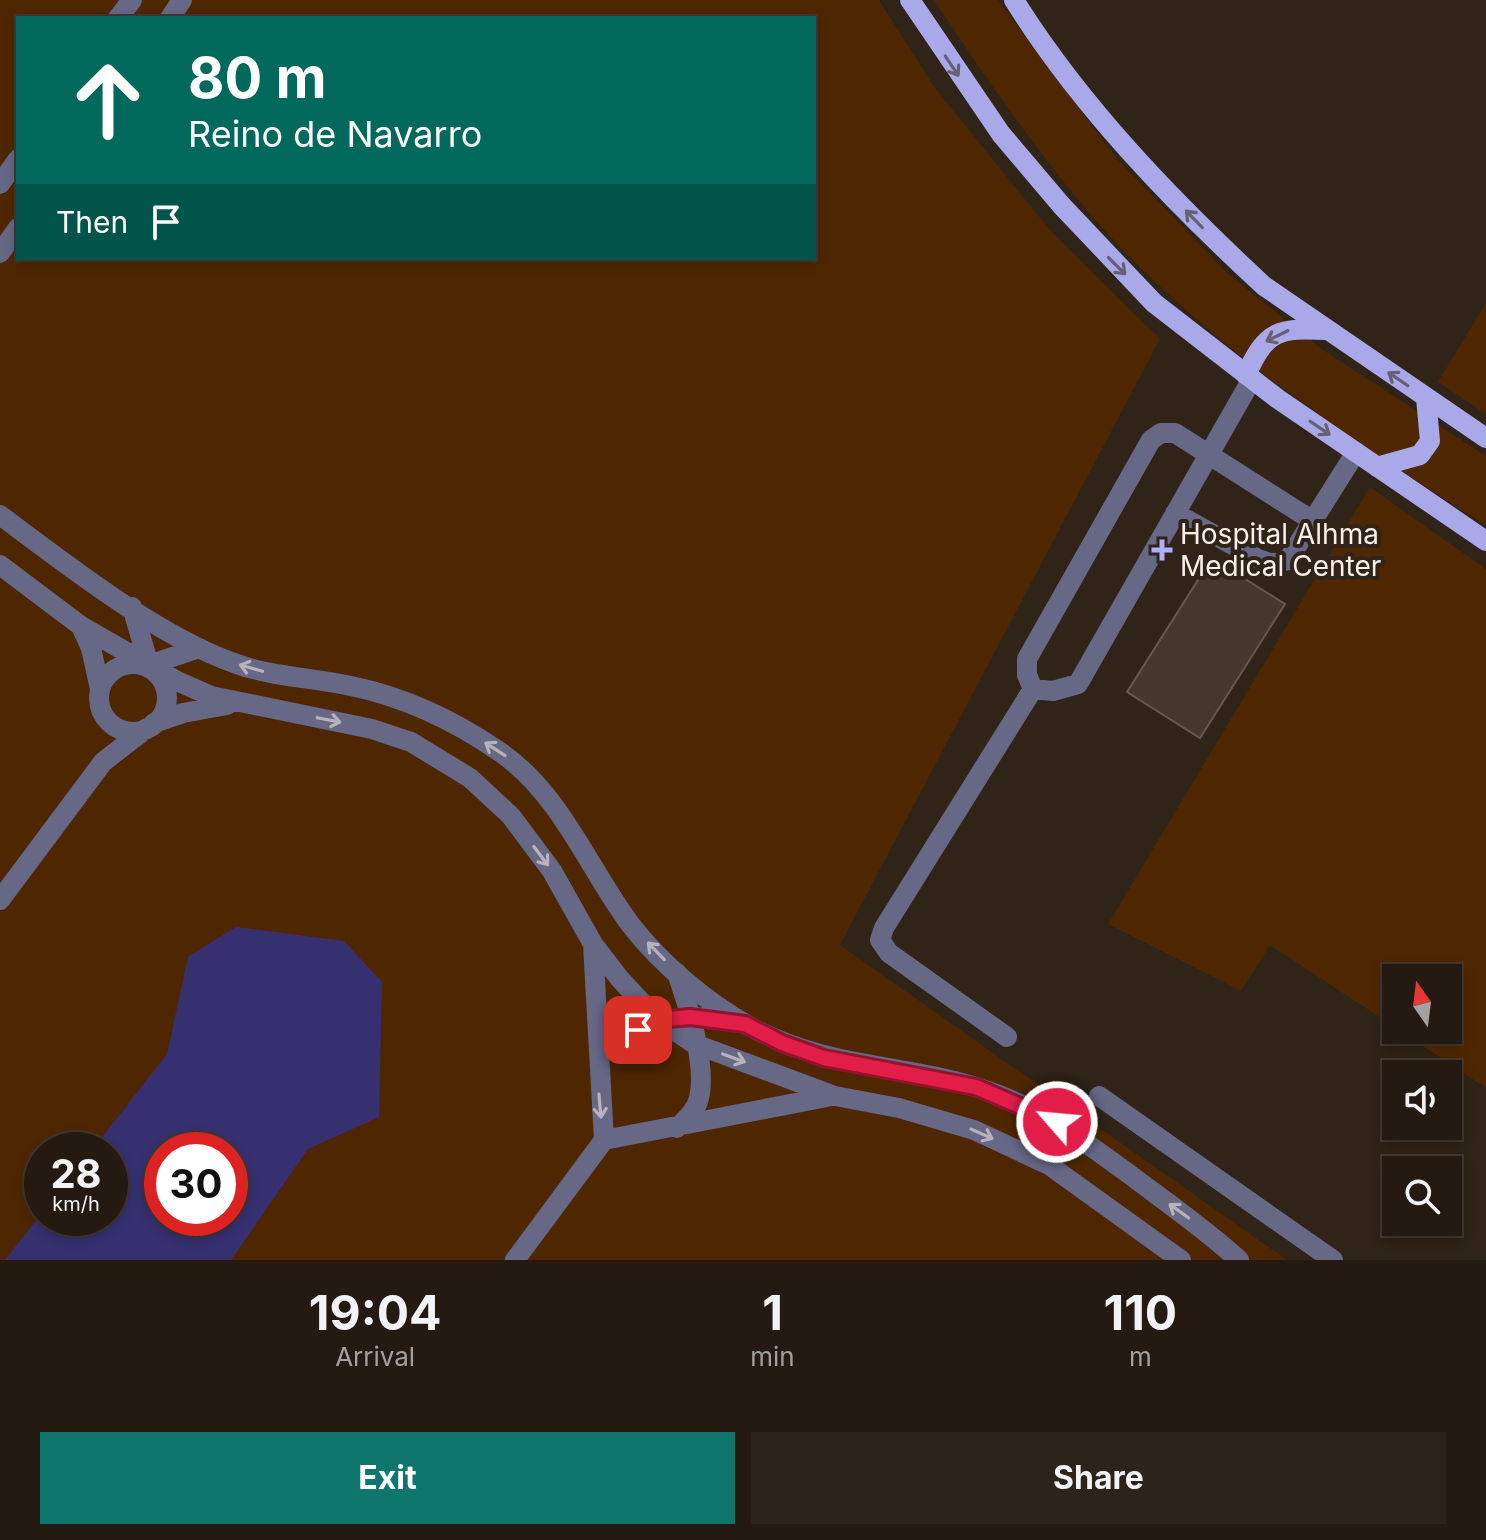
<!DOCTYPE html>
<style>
body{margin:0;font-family:Inter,sans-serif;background:#2c231b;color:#f1f3f6;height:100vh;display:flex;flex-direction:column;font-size:30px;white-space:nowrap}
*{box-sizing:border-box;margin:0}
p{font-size:26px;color:#a3a19f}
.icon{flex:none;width:44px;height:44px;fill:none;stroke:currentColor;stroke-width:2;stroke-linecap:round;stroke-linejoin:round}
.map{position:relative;height:1260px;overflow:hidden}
.sheet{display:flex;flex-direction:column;background:#241a12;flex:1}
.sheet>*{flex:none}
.hud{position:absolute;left:16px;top:16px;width:800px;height:244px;border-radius:0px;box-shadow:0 4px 12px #0003,0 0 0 2px #413832;background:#00695c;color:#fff;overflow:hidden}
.needle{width:52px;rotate:346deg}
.controls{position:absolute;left:1382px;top:964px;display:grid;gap:16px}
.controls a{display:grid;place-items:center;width:80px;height:80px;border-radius:0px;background:#241a12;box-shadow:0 4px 12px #0003,0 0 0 2px #413832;font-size:40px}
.speed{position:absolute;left:24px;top:1132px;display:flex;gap:16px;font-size:40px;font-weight:700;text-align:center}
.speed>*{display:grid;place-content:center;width:104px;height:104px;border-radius:50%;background:#241a12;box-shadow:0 4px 12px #0003,0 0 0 2px #413832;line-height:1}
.speed small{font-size:20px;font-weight:400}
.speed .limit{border:12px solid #d22;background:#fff;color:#111}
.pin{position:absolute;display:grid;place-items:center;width:68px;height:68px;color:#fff;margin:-34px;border-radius:16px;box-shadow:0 4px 12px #0006}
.me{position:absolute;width:88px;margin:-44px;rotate:297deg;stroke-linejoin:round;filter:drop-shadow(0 0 6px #0008)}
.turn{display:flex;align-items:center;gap:28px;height:168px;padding:0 40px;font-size:36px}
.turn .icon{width:104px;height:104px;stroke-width:2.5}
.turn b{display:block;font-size:56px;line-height:68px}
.then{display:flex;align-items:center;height:76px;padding:0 40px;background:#0003;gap:16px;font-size:30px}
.eta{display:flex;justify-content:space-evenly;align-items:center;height:136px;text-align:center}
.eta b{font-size:48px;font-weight:700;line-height:56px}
.button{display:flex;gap:16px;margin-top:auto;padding:16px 40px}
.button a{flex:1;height:92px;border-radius:0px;background:#0f766e;color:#fff;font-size:32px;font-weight:700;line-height:92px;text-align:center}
.button a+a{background:#2c231b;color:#f1f3f6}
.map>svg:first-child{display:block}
</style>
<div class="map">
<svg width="1486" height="1260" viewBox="0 0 1486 1260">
<rect width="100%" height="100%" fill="#302318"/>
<!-- green -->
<path fill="#4e2700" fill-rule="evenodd" d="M0,0H879L935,88L1050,230L1160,339L840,945L1287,1260H0ZM18,18H814V258H18ZM42,1150H110V1218H42ZM162,1150H230V1218H162Z
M934,0H998L1117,159L1227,273L1323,350L1486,456V526C1358,443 1226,358 1120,247C1051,174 989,83 934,0Z
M1486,303V414L1438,382Z
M1370,487L1486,569V1088L1399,1030H1448V978H1396V1028L1270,945L1241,991L1108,924Z"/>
<!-- water -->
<path fill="#373070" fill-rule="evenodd" d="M236,927L344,941L382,982L379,1117L308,1149L231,1260H5L42,1213V1218H110V1150H92L167,1054L188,957ZM162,1150H230V1218H162Z"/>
<!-- building -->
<path fill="#46372c" stroke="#68584c" stroke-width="2" d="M1212,558L1285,604L1200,738L1127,692Z"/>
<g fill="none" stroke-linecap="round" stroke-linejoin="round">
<!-- minor -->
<path stroke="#676786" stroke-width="20" d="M118,18L132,0
M170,18L182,0
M0,184L18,159
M0,253L18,228
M1175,513L1258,559L1273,564L1288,560L1356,452
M0,515C67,565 156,635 234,663C271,677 311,677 351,686C405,697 455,721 500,752C560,793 588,867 630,924C660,963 706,1002 749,1026C824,1068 900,1063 979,1088C1038,1106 1084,1141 1133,1177C1169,1204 1206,1230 1239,1260
M0,565L81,626L177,681L211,696L372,729L411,742L470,778L511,816L552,871L593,944L620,979L658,1020L695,1044L835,1096L899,1108L974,1130L1049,1165L1181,1260
M132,607L149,665L154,670
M81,626L91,648L100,689
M140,664L149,665L199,648
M99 698a34 34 0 1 1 68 0a34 34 0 1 1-68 0Z
M1033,689L1027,675V659L1151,440L1161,433H1175L1313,521
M154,723L183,713L227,705
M0,900L103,762L147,728
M593,944L604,1140
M677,973C688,1005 707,1065 699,1098C696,1111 686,1119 677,1128
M1007,1037L889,953L880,940L884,928L1033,689L1053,691L1078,684L1252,379
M599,1051C653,1023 675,1009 737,1022
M1099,1096L1333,1260
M604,1140L832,1096
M515,1260L604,1140"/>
<!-- major -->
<path stroke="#a9a8e8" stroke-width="20" d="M910,0L1001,134L1062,206L1154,303L1278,399L1486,541
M1014,0C1081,107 1172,201 1264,286L1486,438
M1246,375C1267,329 1279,328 1327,330
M1377,467L1420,455L1430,441L1426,398"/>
</g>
<!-- one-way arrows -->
<defs><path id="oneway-shaft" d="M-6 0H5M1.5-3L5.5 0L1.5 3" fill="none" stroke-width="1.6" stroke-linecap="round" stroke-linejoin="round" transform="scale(2)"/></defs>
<g stroke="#665f76">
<use href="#oneway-shaft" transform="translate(952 66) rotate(56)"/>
<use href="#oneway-shaft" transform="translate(1194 219) rotate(-134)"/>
<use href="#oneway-shaft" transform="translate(1117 266) rotate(45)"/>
<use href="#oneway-shaft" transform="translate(1277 336) rotate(154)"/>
<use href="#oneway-shaft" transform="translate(1398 379) rotate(-146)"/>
<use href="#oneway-shaft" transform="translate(1320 428) rotate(34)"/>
</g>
<g stroke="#b8b2bc">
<use href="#oneway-shaft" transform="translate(251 668) rotate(-164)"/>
<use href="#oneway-shaft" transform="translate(329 720) rotate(11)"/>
<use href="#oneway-shaft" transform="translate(495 749) rotate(-147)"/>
<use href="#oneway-shaft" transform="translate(541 856) rotate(53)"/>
<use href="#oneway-shaft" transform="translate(656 951) rotate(-134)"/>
<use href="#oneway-shaft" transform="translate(734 1058) rotate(20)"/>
<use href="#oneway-shaft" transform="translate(600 1106) rotate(85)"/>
<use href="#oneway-shaft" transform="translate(982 1134) rotate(24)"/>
<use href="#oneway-shaft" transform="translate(1179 1211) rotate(-144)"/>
</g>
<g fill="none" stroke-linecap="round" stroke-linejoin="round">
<defs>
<path id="route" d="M638,1030L658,1020L690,1017L745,1024L782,1043L824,1058L976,1087L1057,1122"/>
</defs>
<!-- route casing -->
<use href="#route" stroke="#92132f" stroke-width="20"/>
<!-- route -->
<use href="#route" stroke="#e11d48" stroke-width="14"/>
</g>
<!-- markers -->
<path fill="#b0aefa" stroke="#302318" stroke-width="3" d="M1158 538h8v8h8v8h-8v8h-8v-8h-8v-8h8z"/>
<g text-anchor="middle" stroke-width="8" stroke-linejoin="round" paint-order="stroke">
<!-- poi labels -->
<g font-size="28" fill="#faf0e9" stroke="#302318" text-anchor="start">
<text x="1180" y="544">Hospital Alhma<tspan x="1180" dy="32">Medical Center</tspan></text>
</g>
</g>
</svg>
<div class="controls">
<a><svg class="needle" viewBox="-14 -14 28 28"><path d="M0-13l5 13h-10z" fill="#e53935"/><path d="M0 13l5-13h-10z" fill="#a3a19f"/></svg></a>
<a><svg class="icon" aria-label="sound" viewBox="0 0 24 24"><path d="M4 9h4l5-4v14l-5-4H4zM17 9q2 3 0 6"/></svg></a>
<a><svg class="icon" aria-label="search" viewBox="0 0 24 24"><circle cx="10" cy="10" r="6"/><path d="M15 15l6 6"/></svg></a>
</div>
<div class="speed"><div>28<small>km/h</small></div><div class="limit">30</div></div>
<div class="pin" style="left:638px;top:1030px;background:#d93025"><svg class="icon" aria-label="arrive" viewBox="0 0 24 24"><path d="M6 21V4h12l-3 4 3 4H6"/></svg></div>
<svg class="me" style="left:1057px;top:1122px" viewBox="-20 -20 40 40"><circle r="17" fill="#e11d48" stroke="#fff" stroke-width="3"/><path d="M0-11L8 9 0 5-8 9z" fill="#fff"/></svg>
<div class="hud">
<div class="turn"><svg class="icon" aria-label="ahead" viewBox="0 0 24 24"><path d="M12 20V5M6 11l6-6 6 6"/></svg><div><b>80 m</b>Reino de Navarro</div></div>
<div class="then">Then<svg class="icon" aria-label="arrive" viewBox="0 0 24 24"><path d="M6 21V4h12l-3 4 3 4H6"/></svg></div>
</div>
</div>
<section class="sheet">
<div class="eta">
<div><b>19:04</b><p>Arrival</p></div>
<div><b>1</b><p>min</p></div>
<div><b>110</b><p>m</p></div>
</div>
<div class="button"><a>Exit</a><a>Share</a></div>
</section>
